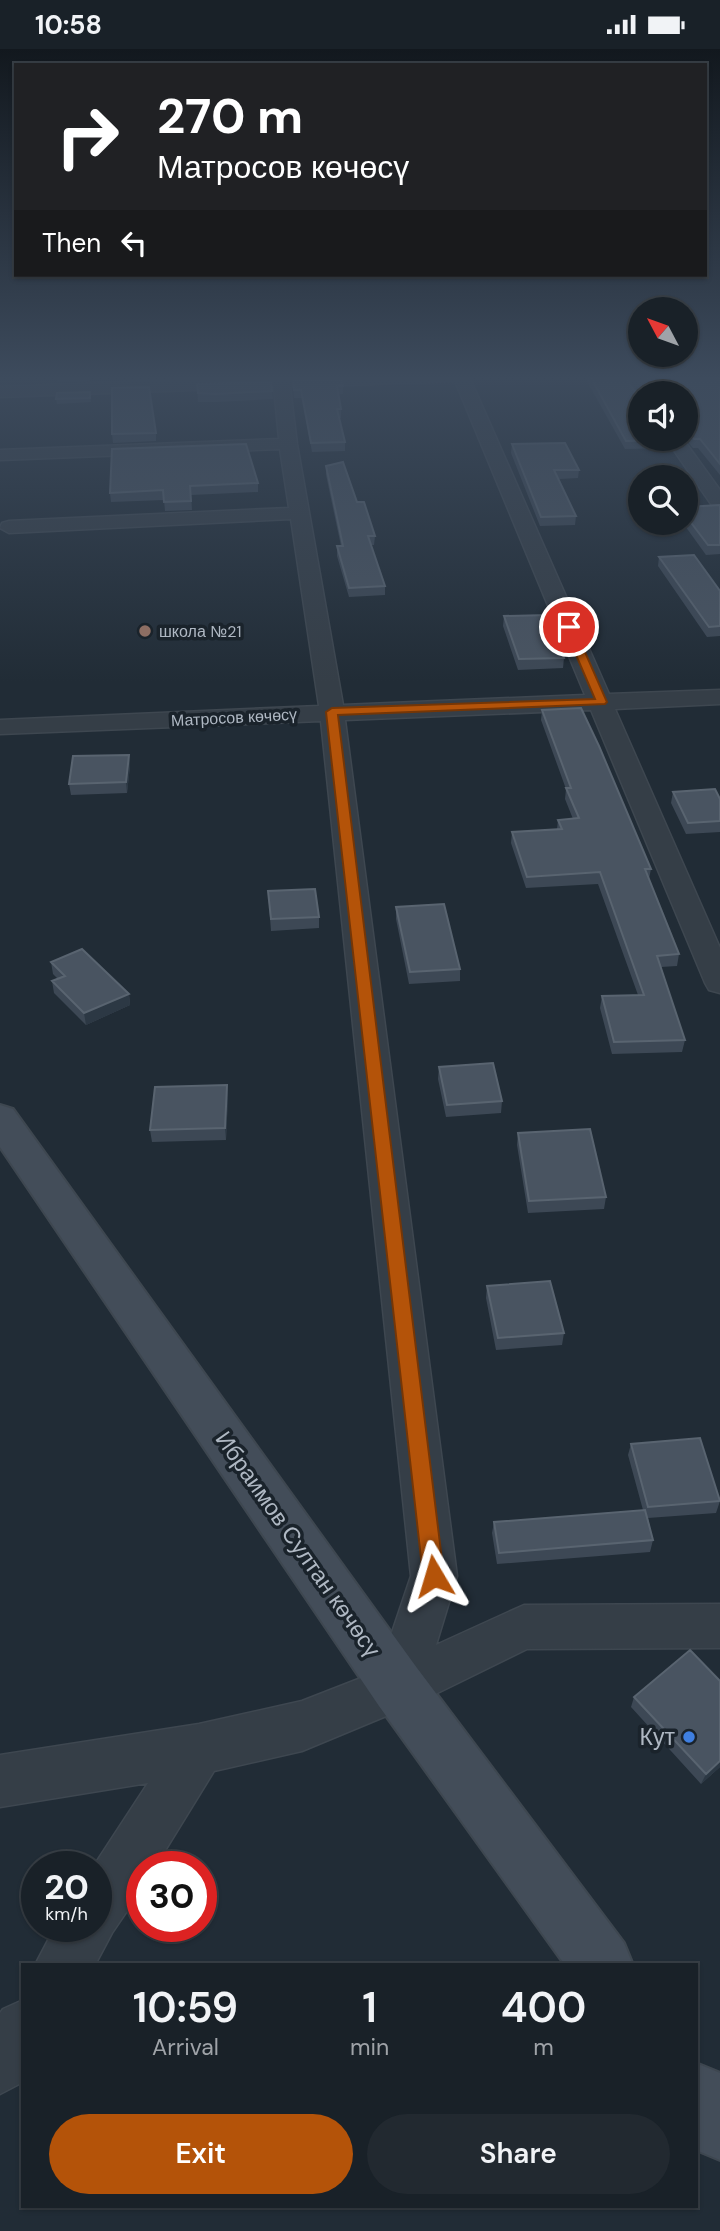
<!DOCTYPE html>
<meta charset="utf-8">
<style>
body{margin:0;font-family:"DM Sans",sans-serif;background:#222930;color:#f1f3f6;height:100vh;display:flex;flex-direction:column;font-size:26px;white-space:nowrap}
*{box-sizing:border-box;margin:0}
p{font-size:23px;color:#9fa3a8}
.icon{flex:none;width:38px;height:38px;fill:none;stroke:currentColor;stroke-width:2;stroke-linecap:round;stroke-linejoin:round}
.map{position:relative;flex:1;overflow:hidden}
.details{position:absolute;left:21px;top:1914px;width:677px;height:245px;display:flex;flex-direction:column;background:#192128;border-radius:0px;box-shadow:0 2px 5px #0004,0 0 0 2px #373e45}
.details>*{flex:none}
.banner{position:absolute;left:14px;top:14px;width:693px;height:214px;border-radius:0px;box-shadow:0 2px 5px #0004,0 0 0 2px #373e45;background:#202124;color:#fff;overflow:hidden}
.needle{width:46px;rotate:311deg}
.tools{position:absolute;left:628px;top:248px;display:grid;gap:14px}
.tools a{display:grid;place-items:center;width:70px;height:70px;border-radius:50%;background:#192128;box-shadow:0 2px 5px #0004,0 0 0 2px #373e45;font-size:35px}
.speed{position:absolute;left:21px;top:1802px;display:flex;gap:14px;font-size:35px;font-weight:700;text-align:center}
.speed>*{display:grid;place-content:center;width:91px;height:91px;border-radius:50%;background:#192128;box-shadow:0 2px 5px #0004,0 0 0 2px #373e45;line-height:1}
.speed small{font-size:18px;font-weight:400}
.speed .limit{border:10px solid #d22;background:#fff;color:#111}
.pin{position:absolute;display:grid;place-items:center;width:60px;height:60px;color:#fff;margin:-30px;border:4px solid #fff;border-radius:50%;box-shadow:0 2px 7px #0007}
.me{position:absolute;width:77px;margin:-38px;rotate:353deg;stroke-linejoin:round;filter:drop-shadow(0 0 5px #0008)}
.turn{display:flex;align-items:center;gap:24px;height:147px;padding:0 28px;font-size:32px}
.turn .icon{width:91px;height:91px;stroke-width:2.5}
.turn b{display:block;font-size:49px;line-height:60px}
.then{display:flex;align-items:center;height:66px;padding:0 28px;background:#0003;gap:14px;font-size:26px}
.eta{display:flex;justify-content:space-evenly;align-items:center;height:119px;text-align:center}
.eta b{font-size:42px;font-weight:600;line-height:49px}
.cta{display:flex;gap:14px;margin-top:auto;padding:14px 28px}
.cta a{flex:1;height:80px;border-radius:42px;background:#b45309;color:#fff;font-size:28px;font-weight:600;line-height:80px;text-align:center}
.cta a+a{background:#222930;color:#f1f3f6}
.status{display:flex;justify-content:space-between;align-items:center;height:49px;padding:0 35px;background:#192128;direction:ltr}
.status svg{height:19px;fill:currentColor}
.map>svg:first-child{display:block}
</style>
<div class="status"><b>10:58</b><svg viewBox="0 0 49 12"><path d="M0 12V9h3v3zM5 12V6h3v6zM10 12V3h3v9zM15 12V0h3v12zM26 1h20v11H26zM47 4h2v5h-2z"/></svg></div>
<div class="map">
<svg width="720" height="2182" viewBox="0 0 720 2182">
<rect width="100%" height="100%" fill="#212c36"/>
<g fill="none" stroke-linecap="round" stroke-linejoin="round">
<defs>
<path id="minor" d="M273,327H469L609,645L720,641V655L615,660L720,899V944L709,941L705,934L591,661L345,671L457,1527L436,1596L524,1556L720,1555V1599L527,1600L415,1655L302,1702L214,1722L155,1818H142V1840L112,1884L95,1916H35L55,1878H96V1818H93L148,1734L0,1758V1706L199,1675L302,1652L379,1622L411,1527L321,672L0,685V671L319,657L291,470L9,484L0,479L2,474L9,472L289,459L280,400L0,411V401L279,390L274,338L0,348V338ZM455,332L585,646L343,656L297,395L290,338Z
M620,327H636L649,345H640V350L635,348Z
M666,390H683L720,441V460L713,458Z
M23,1951V2033L0,2045V1964L3,1960Z"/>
<path id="secondary" d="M0,1056L13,1060L417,1619L624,1894L633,1916H565L379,1657L0,1098Z
M696,2014L720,2024V2111L696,2101Z"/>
</defs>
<!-- minor casing -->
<use href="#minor" stroke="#3e4750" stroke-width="3"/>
<!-- secondary casing -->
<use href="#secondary" stroke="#3e4750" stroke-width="4"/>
<!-- minor -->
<use href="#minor" fill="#353e47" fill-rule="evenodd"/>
<!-- secondary -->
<use href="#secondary" fill="#434d59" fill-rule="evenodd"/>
</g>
<!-- wall -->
<path fill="#3d4855" d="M57,327H90V332L58,333Z
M584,327H624L634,341L640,344L647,339L639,327H720V426L698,399H693L685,390L686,345H640L670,390L669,399L625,400Z
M293,332L343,337V345H339L341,360V369H339L345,393V402L312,403L302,349H294Z
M271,333L273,350L217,353H198L197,335Z
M90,343L91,353L57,355L56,350Z
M156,384V392L113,394L112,385Z
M512,395L579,421L578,429L559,430L576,467L575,476L540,477L511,404Z
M112,400L258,434V443L191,446L192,461L165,462L164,451L111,453L110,444Z
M326,417L357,453L375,487L374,496H371L385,537V546L349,548L337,507V497H341L326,426Z
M720,456V505L706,506L683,474H686V458Z
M659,508L720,542V587L707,588L658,517Z
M504,567L564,609L563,619L518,621L503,577Z
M542,661L651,820L649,830L679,905L677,917L661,918L685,991L682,1003L612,1005L600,959L602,947L638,946L598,835L526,839L511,794L512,783L557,780L558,771L573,770L565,750L566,740L541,671Z
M129,706L130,717L127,744L71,746L69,735Z
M673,743L720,750V783L686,785L671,754Z
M268,842L319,868V879L271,882Z
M396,858L460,920V932L409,935L396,870Z
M51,913L129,945L130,956L86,976L54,944L52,932L58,930L53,925Z
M439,1018L502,1052L501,1064L446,1068L438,1030Z
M227,1036L228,1048L226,1091L152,1093L150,1081Z
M518,1084L606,1148L604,1160L528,1164L517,1096Z
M487,1237L564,1284L562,1296L496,1301L486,1249Z
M631,1395L720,1452L716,1464L648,1469L653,1491L650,1503L497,1515L492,1484L494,1473L643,1461L628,1406Z
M720,1632V1718L701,1735L631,1658L634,1648Z"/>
<!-- shaded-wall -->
<path fill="#2c3844" d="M129,706L130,717L127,744L126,733Z
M129,945L130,956L86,976L84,964Z
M227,1036L228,1048L226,1091L225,1079Z
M720,1712V1718L701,1735L706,1725Z"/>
<!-- building -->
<path fill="#495461" stroke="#596470" stroke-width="2" d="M590,327H624L634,341L640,344L644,339L653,337L646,327H720V415L700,390H694L686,381V345H640V390L670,391L626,392Z
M342,331L343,337H337L341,360H337L345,393L311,394L301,341H294L293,332Z
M271,333L272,342L216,345L198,344L197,335Z
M149,338L156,384L112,385V339Z
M90,343V349L56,350L57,344Z
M565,394L579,421H554L576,467L541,468L512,395Z
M246,395L258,434L190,437L191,452L164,453L163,441L110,444L112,400Z
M343,413L357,453H364L375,487H368L385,537L349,539L337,497H343L326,417Z
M720,456V496H708L686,467V458Z
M694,506L720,542V577L709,578L659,508Z
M548,566L564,609L519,610L504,567Z
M581,659L599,697L651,820H645L679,905L657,907L685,991L614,993L602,947L644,946L600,823L527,828L512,783L562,780L558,771L579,769L566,739H571L542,661Z
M129,706L126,733L69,735L73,707Z
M715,740L720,750V772L688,774L673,743Z
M315,840L319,868L271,870L268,842Z
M444,855L460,920L410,923L396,858Z
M82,900L129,945L84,964L52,932L65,927L51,913Z
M493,1014L502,1052L447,1056L439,1018Z
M227,1036L225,1079L150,1081L155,1038Z
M590,1080L606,1148L529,1152L518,1084Z
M550,1232L564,1284L498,1289L487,1237Z
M700,1389L720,1452L648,1458L631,1395Z
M645,1461L653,1491L499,1504L494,1473Z
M690,1601L720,1632V1712L706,1725L634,1648Z"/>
<!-- sky -->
<linearGradient id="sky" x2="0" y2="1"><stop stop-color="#12181e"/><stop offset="0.52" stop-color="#3d4b5d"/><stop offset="1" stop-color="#3d4b5d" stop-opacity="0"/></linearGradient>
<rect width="720" height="633" fill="url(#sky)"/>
<!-- route -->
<path fill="#b45309" stroke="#753606" stroke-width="2" d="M565,576L574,578L607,653L605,655L338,666L444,1527L441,1534L434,1537L426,1534L423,1527L326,663L332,659L595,650L564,578Z"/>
<!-- markers -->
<circle fill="#8d6e63" stroke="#1a232b" stroke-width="2.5" cx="145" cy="582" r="7"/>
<circle fill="#3f7fe0" stroke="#1a232b" stroke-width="2.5" cx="689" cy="1688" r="7"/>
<g text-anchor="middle" stroke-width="7" stroke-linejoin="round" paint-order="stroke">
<!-- far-poi labels -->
<g font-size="16" fill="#afb8c3" stroke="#1a232b" text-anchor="start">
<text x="159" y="588">школа №21</text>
</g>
<!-- far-street labels -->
<g font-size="16" fill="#afb8c3" stroke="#1a232b">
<text transform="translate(234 668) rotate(-3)" y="6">Матросов көчөсү</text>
</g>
<!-- near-street labels -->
<g font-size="23" fill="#afb8c3" stroke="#1a232b">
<text transform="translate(298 1495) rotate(55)" y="8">Ибраимов Султан көчөсү</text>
</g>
<!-- near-poi labels -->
<g font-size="23" fill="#afb8c3" stroke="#1a232b" text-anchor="end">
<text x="675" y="1696">Кут</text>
</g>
</g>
</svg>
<div class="tools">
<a><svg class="needle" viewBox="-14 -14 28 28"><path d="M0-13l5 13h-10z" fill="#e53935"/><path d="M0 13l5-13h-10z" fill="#9fa3a8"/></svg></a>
<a><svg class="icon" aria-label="sound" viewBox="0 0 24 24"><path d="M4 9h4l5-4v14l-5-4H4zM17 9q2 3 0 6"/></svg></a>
<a><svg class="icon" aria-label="search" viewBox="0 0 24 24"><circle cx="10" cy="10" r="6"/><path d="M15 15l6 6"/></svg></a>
</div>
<div class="speed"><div>20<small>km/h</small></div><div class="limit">30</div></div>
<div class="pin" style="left:569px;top:578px;background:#d93025"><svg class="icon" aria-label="arrive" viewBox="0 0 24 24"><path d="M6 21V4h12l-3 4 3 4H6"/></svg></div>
<svg class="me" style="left:434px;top:1527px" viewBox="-20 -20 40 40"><path d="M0-17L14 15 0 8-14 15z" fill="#b45309" stroke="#fff" stroke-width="4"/></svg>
<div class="banner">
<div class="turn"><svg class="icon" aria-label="right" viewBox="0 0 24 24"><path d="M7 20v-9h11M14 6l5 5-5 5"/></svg><div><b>270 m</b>Матросов көчөсү</div></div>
<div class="then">Then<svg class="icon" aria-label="left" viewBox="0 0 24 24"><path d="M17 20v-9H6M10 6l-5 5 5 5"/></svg></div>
</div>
<section class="details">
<div class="eta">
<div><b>10:59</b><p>Arrival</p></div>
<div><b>1</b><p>min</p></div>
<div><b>400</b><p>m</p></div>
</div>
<div class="cta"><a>Exit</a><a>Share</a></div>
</section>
</div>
